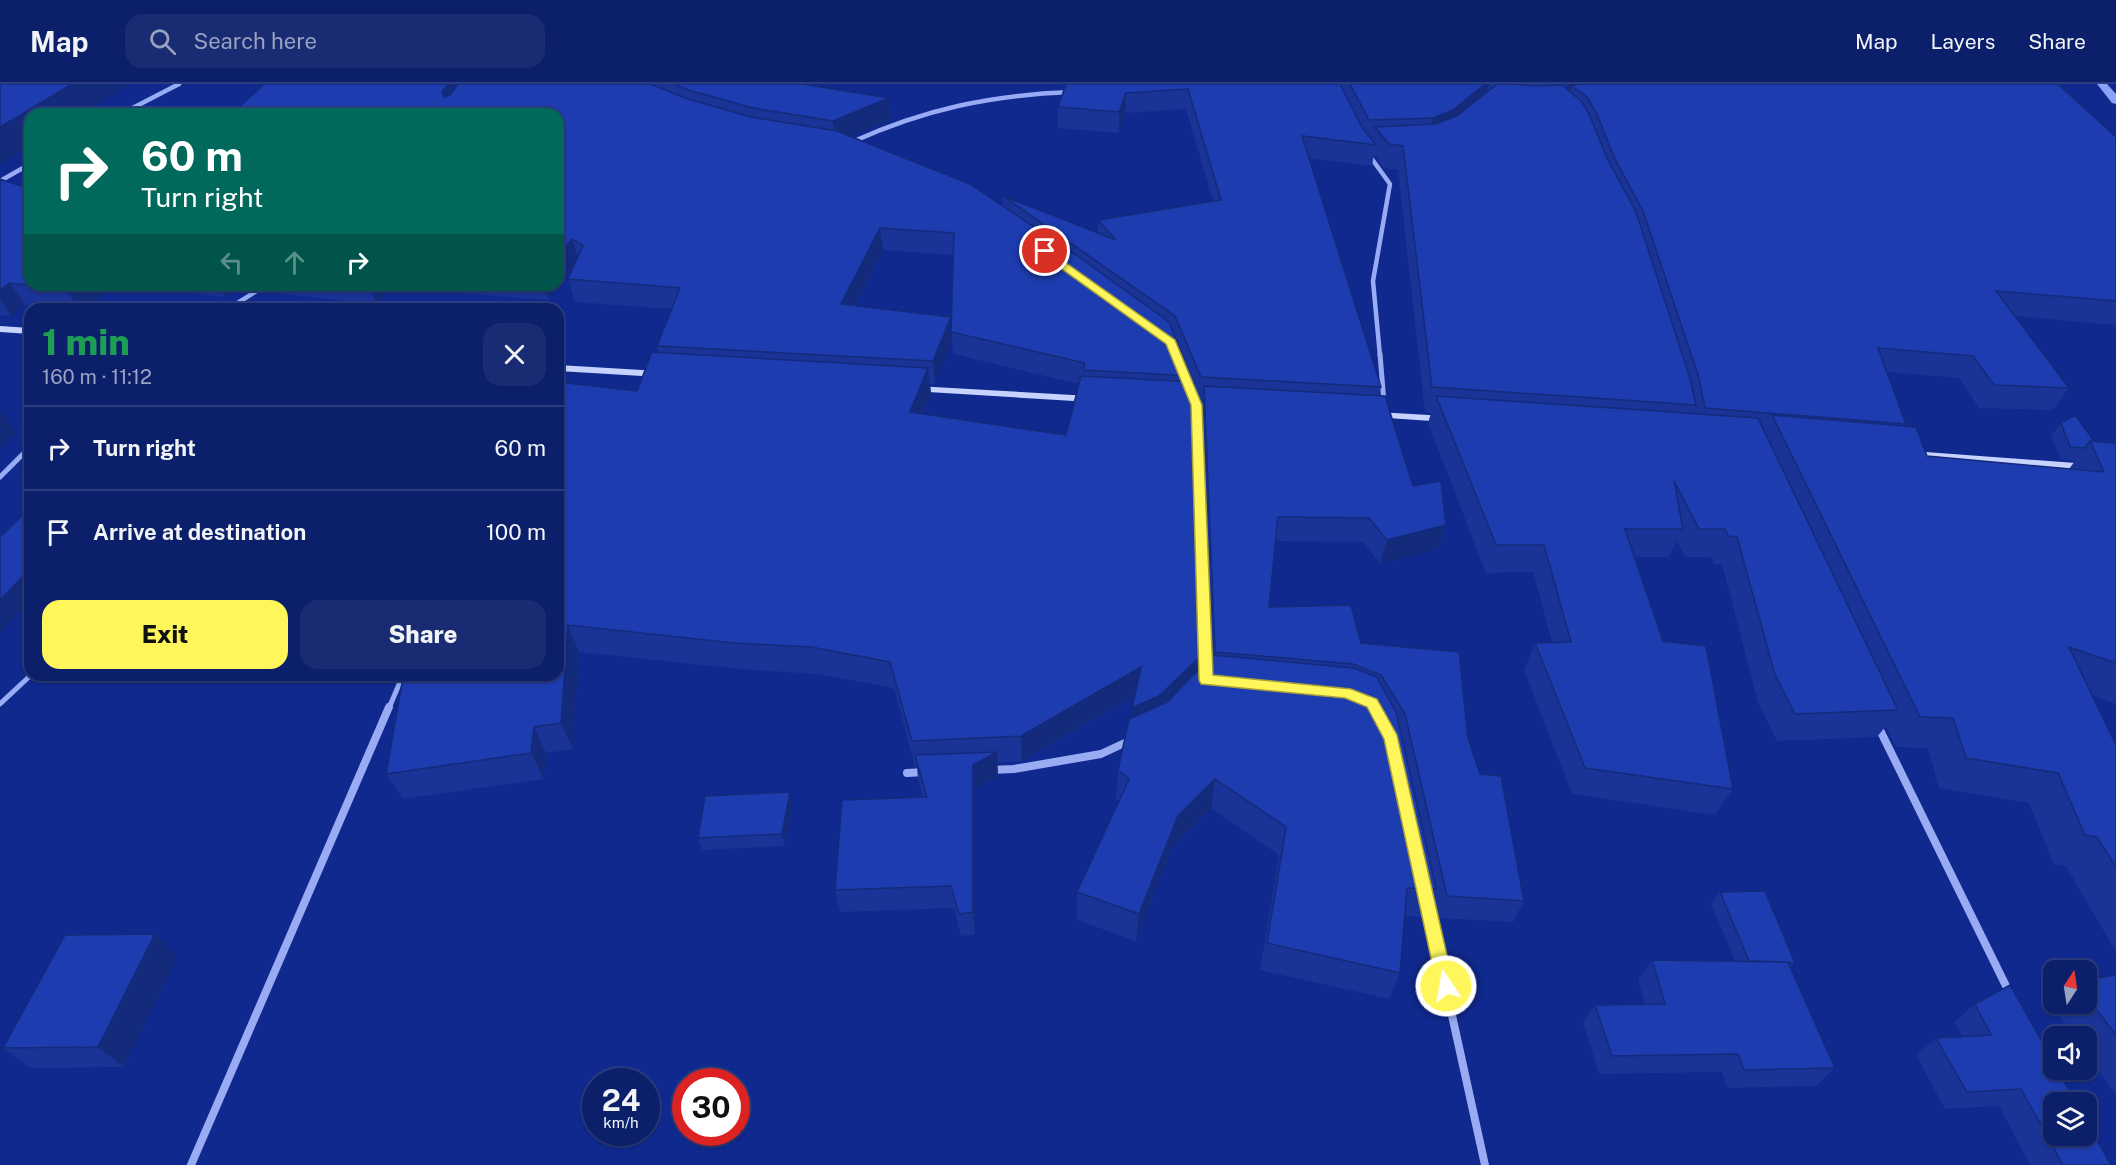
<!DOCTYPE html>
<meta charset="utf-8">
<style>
body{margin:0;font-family:"Public Sans",sans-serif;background:#192c73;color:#f1f3f6;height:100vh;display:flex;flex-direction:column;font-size:22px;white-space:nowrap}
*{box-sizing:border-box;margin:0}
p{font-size:20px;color:#9aa2c1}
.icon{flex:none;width:33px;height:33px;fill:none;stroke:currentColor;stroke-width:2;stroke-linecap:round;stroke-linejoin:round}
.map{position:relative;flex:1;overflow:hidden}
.panel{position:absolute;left:24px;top:219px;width:540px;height:378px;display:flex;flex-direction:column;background:#0b1f6b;border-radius:18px;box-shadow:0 2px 4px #0004,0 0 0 2px #2b3d7e}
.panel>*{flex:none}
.banner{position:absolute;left:24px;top:24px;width:540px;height:183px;border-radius:18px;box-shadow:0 2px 4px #0004,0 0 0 2px #2b3d7e;background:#00695c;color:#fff;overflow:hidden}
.needle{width:39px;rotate:12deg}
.tools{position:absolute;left:2043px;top:876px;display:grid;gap:12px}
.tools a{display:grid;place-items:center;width:54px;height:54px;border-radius:12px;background:#0b1f6b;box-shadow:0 2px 4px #0004,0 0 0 2px #2b3d7e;font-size:30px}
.speed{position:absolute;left:582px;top:984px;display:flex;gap:12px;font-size:30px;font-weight:700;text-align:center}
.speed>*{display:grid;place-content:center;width:78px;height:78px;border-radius:50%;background:#0b1f6b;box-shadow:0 2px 4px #0004,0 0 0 2px #2b3d7e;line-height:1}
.speed small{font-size:15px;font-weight:400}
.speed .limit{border:9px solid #d22;background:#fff;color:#111}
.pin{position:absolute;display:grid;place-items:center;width:51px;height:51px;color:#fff;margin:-26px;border:3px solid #fff;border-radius:50%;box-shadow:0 2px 6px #0007}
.me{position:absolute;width:66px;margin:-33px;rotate:348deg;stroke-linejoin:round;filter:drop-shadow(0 0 4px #0008)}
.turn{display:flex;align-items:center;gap:21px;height:126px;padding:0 18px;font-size:27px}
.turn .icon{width:78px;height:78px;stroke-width:2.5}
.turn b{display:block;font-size:42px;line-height:51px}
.lanes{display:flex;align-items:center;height:57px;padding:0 18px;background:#0003;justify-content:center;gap:30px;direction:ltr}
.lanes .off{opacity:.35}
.round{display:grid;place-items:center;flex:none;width:63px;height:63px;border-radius:18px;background:#192c73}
.head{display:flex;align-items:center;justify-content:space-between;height:102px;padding:0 18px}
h1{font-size:36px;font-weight:800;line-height:45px;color:#1e9e55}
.action{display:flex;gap:12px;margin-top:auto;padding:12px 18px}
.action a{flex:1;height:69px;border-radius:18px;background:#fff65b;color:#111;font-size:24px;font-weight:800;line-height:69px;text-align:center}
.action a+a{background:#192c73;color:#f1f3f6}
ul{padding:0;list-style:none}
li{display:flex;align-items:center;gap:18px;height:84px;padding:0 18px;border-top:2px solid #2b3d7e}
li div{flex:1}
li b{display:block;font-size:22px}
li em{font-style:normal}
header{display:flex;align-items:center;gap:36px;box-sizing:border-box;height:84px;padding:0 30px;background:#0b1f6b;border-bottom:2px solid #2b3d7e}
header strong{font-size:28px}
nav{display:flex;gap:33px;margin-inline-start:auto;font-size:21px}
.search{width:420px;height:54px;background:#192c73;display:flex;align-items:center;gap:15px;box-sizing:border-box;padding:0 21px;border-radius:18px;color:#9aa2c1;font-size:22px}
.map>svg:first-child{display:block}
</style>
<header>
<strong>Map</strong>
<div class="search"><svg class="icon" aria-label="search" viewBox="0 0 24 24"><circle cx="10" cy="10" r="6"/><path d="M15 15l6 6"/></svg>Search here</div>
<nav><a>Map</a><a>Layers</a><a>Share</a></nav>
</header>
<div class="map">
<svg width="2116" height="1081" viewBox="0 0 2116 1081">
<rect width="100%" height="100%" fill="#0f298f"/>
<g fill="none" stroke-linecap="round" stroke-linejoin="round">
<!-- stream -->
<path fill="#8aa3f7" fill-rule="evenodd" d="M2097,0H2107L2116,10V20L2112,19Z"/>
<!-- street-far2 -->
<path stroke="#99acf3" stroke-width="4.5" d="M121,30L179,0
M852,58C925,25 991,11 1071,8
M1369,71L1390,100L1373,197L1380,272
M0,97L30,80
M228,225L266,201"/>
<!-- street-far1 -->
<path stroke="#99acf3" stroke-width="5" d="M1380,270L1384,319
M1193,311L1196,321L1206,585
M0,393L30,363
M0,620L31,591
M389,624L403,591"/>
<!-- street -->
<path stroke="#99acf3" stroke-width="8" d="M1877,640L2009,908
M990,686L1014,685L1101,670L1131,656
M907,689L925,688
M1427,818L1485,1081
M191,1081L389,623"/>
<!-- secondary -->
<path fill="#c8d3fd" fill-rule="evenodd" d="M0,242L30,244V250L0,248Z
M558,281L659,287L664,290L659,293L558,287Z
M916,302L1090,312L1095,315L1090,318L912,307L911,305Z
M1377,328L1446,332L1451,335L1446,338L1373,333L1372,331Z
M1912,367L2116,382V390L1908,372L1907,370L1908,368Z"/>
</g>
<!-- wall -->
<path fill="#193496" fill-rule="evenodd" d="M264,0H802L889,14L891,36L851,53L1003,123V112L1098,149V136L1213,117L1186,25L1125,29L1119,49L1058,44V23L1066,0H2058L2116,53V243L2115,241L2015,232L2069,304L2053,326L1979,324L1959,294L1887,288L1906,340L1905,342L1927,372L2069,385L2075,377L2061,375L2051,352L2061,339L2094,357L2116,359V620L2092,611L2116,661V868L2066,782L2054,780L2029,719L1939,704L1928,664L1896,663L1886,642L1877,653L1777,657L1758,618L1722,480H1714L1711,473H1685L1677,457L1669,473H1635L1663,557L1733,705L1715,731L1572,710L1524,586L1535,559L1552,558L1533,488L1486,489L1428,339L1431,329L1425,328L1398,86L1384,84L1374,70L1372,82L1309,74L1381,303L1379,311L1413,402L1446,441L1438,465L1380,480L1363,458L1275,457L1269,523L1361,559L1468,654L1524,817L1513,838L1437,834L1433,814L1425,833L1404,832L1400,889L1389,915L1260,886L1279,771L1211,724L1174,761L1136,857L1077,836V808L1119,717L1116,715L1118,686L1132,634V624L1135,612L1022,677L997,679L998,692L975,705V850L961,852L954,824L840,828L835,806L923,713L918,695L917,683H915L894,604L817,590L741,585L579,568L573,665L546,669L544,695L403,715L386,690L558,298L637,307L659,269L657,262L672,225L575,218L568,195L572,186L549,216L390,204L377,220L263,208L259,201H558ZM883,166L953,171L951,238L855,222ZM952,258L953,270L1079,300L1066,351L923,330L931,310L930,300H935ZM1194,303L1199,315H1202L1201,326L1211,573L1204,580L1205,568Z
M0,95L114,201L85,225H54L25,221L11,232L0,231Z
M117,201H259L248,207L233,205L225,213Z
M793,720L785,762L702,766L698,754Z
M1720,808L1795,879L1791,884L1835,984L1816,1002L1727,1004L1722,988L1599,990L1583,939L1595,921L1645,920L1638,895L1652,876L1735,877L1711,819Z
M178,872L124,983L31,984L3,964Z
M2116,891V1011L2086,970V952H2074L2050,919L2054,916V920H2086V896Z
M1975,920L2111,1081H2030L1999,1022L1945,1025L1916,971L1936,954L1962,952L1954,938Z"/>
<!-- shaded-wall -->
<path fill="#142a7a" d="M72,0H131L82,30H30V62L0,81V43Z
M448,0H469L450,29L442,8Z
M1485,0H1489L1485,16L1428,55L1433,34Z
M1568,0H1624L1572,2L1569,12L1564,13Z
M1126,9L1125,29L1119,49V28Z
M889,14L891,36L836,59L833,37Z
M880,144L883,166L844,243L841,220Z
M572,155L579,177L549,216L544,201H558V172Z
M10,199L25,221L11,232L0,216V206Z
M72,201H114L85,225H79L66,206Z
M218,201H231L233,205L225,213Z
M245,201H259L248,207Z
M368,201H389L390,204L377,220Z
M951,233L952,258L935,300L933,277Z
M928,284L931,310L913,355L910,328Z
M0,326L17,349L0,364Z
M1446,441L1438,465L1380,480L1387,456Z
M30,485V517L0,549V516Z
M568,541L579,568L573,665L561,639Z
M1205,568L1202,594L1130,650L1132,624Z
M1141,583L1139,609L1022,677L1021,652Z
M534,643L546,669L544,695L531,669Z
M997,668L998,692L975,705V850L973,828V681Z
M1215,695L1211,724L1174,761L1136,857L1139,830L1178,732Z
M790,708L793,720L785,762L782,750Z
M155,850L178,872L124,983L98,963Z"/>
<!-- building -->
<path fill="#1d3caf" stroke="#142a7a" stroke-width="1.5" d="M0,0H72L0,43Z
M264,0H448L442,8L444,13L450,11L458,0H651L685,14L751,33L837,47L970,100L1079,173L1169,238L1190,292L1083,286L1085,279L951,248L954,149L880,144L841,220L951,233L933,277L657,262L680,204L568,195L583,161L572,155L558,172V30H232Z
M674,0H802L889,14L833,37L753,24L688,6Z
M1066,0H1340L1362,43L1376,61L1302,52L1381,303L1201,293L1175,232L1003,112L1116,156L1098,136L1221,116L1188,5L1126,9L1119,28L1058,23Z
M1350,0H1485L1453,26L1433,34L1369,36Z
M1497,0H1510L1535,2L1562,1L1581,17L1589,30L1607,74L1636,128L1690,294L1696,321L1432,303L1403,62L1389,60L1375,43L1436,40L1458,31Z
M1579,0H2058L2116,53V217L1996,207L2069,304L1994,301L1973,272L1878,264L1906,340L1705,324L1699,294L1643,127L1614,73L1596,28L1587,13L1572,2Z
M0,95L30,105V201H72L66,206L10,199L0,206Z
M652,268L928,284L910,328L1066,351L1081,292L1194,298L1205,568L1159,612L1132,624L1141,583L1021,652L912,657L890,578L811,563L734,559L568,541L561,639L534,643L531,669L386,690L402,599L406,591H558V298L637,307Z
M1204,302L1385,312L1413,402L1441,397L1446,441L1387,456L1369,434L1278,433L1269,523L1351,521L1361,559L1459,568L1468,654L1480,690L1501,692L1524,817L1447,812L1405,630L1381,591L1353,580L1215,568Z
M1436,312L1758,334L1898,626L1795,630L1775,591L1737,453L1728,452L1725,445H1699L1674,397L1683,445H1625L1663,557L1706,562L1733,705L1585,684L1535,559L1571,558L1544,461H1496Z
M1772,331L1916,343L1927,372L2104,388L2090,357L2116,359V579L2069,563L2116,661V783L2097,753L2085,751L2058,689L1966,674L1953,634L1920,633Z
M2075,331L2094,357H2090L2085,364L2070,363L2061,339Z
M30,424V485L0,516V453Z
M1213,571L1353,584L1377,593L1396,628L1436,805L1407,804L1400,889L1267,859L1286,743L1215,695L1178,732L1139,830L1077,808L1129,695L1118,686L1129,635L1167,618Z
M997,668L973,681V828L959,830L951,802L835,806L842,716L927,713L915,671Z
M790,708L782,750L698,754L705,712Z
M1765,807L1795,879H1788V878L1749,877L1720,808Z
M155,850L98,963L3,964L65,851Z
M1652,876L1788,878L1835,984L1744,986L1738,970L1612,972L1595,921L1665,920Z
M2116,891V951L2086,912V896Z
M2010,901L2054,979V986H2057L2076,1018H2054V1052H2086V1037L2111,1081H2063L2021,1005L1967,1008L1936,954L1991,951L1975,920Z"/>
<!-- route -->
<path fill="#fff65b" stroke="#a6a03b" stroke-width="1.5" d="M1045,164L1175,256L1202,321L1213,591L1351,605L1377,615L1397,651L1454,902L1452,907L1446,909L1440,907L1437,902L1384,655L1367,623L1345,614L1201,600L1199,596L1191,321L1166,260L1041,170V165Z"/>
</svg>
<div class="tools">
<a><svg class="needle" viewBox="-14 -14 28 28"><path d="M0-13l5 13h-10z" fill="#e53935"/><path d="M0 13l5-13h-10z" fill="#9aa2c1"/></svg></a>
<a><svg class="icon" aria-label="sound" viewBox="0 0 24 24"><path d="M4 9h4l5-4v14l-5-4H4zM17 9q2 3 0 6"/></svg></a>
<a><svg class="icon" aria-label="layers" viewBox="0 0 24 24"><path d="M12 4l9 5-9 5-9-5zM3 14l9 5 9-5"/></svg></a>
</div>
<div class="speed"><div>24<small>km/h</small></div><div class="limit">30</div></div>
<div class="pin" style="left:1045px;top:167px;background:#d93025"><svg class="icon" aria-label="arrive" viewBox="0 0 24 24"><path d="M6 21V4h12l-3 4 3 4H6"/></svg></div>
<svg class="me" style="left:1446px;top:902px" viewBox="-20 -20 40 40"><circle r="17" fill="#fff65b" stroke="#fff" stroke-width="3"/><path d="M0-11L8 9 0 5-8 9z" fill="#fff"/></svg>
<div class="banner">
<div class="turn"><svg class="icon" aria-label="right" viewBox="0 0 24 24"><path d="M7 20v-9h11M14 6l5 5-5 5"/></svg><div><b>60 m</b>Turn right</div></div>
<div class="lanes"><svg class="icon off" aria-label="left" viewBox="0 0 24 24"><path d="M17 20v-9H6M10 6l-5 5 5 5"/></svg><svg class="icon off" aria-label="ahead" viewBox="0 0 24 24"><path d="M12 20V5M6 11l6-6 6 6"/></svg><svg class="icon" aria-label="right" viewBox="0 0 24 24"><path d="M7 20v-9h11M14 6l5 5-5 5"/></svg></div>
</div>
<section class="panel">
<div class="head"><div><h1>1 min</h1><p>160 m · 11:12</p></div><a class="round"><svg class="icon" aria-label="close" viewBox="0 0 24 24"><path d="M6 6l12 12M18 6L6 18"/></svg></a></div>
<ul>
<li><svg class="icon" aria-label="right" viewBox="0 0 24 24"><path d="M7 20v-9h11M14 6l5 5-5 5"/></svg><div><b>Turn right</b></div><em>60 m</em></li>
<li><svg class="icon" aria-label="arrive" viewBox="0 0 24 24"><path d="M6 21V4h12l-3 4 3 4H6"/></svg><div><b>Arrive at destination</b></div><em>100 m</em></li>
</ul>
<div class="action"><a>Exit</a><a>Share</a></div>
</section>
</div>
